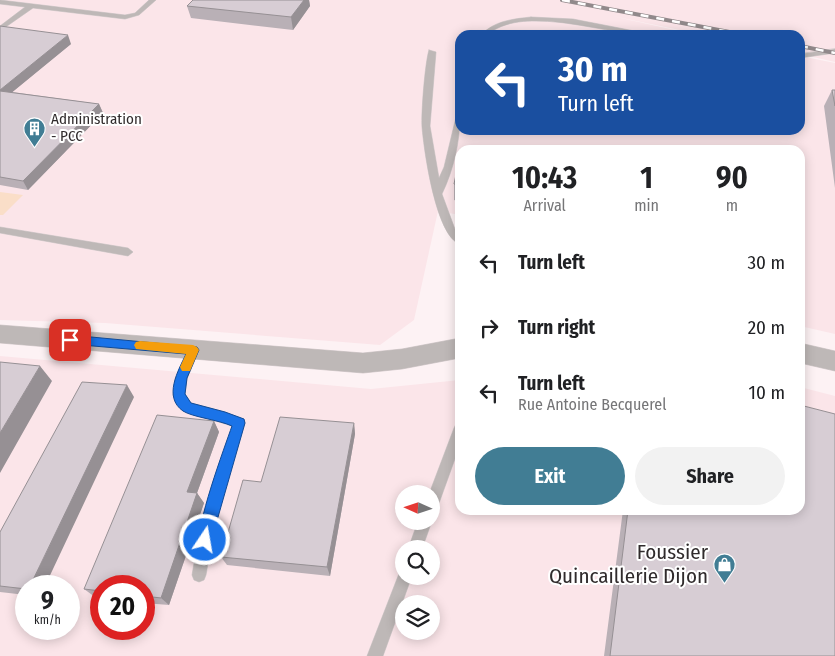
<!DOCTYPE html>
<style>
body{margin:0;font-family:"Fira Sans Condensed",sans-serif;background:#f2f2f2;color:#202124;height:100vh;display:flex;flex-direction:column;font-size:19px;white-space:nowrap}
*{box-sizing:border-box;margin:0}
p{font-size:16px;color:#757577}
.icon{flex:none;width:28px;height:28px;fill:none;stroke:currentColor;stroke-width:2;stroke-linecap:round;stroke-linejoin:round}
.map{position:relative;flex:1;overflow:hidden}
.sheet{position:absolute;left:455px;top:145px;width:350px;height:370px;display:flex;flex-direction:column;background:#fff;border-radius:15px;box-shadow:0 2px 12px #0003}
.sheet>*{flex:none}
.hud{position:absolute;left:455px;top:30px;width:350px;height:105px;border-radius:15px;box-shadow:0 2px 12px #0003;background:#1a4fa0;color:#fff;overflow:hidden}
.needle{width:32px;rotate:273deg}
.tools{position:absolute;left:395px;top:485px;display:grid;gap:10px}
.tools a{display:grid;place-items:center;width:45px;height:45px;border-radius:50%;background:#fff;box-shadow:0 2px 12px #0003;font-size:25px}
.speed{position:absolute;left:15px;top:575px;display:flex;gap:10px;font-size:25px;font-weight:700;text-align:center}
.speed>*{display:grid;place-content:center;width:65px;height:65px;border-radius:50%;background:#fff;box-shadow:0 2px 12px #0003;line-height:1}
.speed small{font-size:12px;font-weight:400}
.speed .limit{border:8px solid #d22;background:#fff;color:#111}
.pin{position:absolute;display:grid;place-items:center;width:42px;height:42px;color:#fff;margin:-21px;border-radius:10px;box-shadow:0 2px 8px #0006}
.me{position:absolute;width:55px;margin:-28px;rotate:12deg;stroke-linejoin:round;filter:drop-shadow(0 0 4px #0008)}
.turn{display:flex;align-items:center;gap:18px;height:105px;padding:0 20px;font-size:22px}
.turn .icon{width:65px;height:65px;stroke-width:2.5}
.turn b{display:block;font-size:35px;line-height:42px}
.eta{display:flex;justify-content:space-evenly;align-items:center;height:85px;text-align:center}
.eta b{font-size:30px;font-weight:700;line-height:35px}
.action{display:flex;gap:10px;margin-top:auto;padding:10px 20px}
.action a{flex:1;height:58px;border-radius:30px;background:#417d94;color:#fff;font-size:20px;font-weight:700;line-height:58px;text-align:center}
.action a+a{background:#f2f2f2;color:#202124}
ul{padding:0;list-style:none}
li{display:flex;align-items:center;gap:15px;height:65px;padding:0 20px}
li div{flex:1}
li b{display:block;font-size:19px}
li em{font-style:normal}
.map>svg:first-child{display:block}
</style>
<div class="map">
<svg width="835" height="656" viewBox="0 0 835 656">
<rect width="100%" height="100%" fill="#fdf2f4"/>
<!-- built -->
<path fill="#fbe5e9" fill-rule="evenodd" d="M0,0H835V62L800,54V35H704L612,16L697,35H460V130H800V56L835,63V334L800,326V150H460V215L438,211L414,320L380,345L105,323L0,320Z
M0,356L371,389L460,380V510H800V387L835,396V656H0ZM404,494H431V521H404ZM404,549H431V576H404ZM26,586H69V629H26ZM101,586H144V629H101ZM404,604H431V631H404Z"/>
<!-- green -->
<path fill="#fadec8" d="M0,192L23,195L3,215H0Z"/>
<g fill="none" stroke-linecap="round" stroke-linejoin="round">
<defs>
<path id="lane" d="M0,0L125,15L135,13L149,0H156L139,15L125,19L33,8L0,31V26L25,7L0,4Z
M531,17L573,19L655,35C614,35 574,20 532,21C521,21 508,23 498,28C489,32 491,35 481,35C494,21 512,19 531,17Z
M835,49V53L800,58V54Z
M429,50L436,52L430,126L439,178L444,167L456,117L460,115C460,141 454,169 442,194L456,232L460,236V244C436,237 424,151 422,127C421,114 425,62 429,50Z
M0,227L128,248L133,252L128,256L0,233Z
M193,345L197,347L199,350L187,379L185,394L191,403L225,412L243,419L245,423L215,522L206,575L204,580L199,582L194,580L192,575L201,522L232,426L183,411L173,395L175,379L189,347Z
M460,422V445L438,506L436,511L431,513V494H429L454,428L456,424Z
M431,519L432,521L422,549H408L418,521H431Z
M404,569V576H412L383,656H367L400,571Z"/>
<path id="street" d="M0,325L363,353L402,349L460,338V358L402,369L363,373L0,343Z
M800,343L835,351V371L800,363Z"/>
</defs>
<!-- lane casing -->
<use href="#lane" stroke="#d8ced0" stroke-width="1"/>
<!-- street casing -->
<use href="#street" stroke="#d8ced0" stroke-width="1"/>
<!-- lane -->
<use href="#lane" fill="#beb8b7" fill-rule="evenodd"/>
<!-- street -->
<use href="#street" fill="#beb8b7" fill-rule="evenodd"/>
<defs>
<path id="rail" d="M562,0L745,35
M800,46L835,53"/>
</defs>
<!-- rail casing -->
<use href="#rail" stroke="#91898b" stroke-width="4"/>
<!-- rail -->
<use href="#rail" stroke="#fff" stroke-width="2.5" stroke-dasharray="8" stroke-linecap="butt"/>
</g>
<!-- wall -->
<path fill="#b9b0b6" d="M193,0H309L310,6L293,30L191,18L187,6Z
M0,26L71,44L12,92L99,104L103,113L28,190L0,185Z
M832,90H835V188L824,106Z
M460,156V202L454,200V184Z
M134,397L26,586V595L0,592V532Z
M214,421L219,432L197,493L204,503L169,605L144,603V586H101V598L95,597L84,589Z
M354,423L355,434L330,576L227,565L221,557L261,482Z
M623,510H800L835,656H604Z"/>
<!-- shaded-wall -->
<path fill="#969094" d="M304,0H309L310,6L293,30L291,17Z
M68,35L71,44L4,99L0,92V90Z
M99,104L103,113L28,190L23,181Z
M40,366L52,381L0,473V433Z
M127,385L134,397L45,586H30Z
M214,421L219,432L197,493L204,503L169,605L161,598L187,492Z
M354,423L355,434L330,576L327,567Z"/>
<!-- building -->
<path fill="#d7cdd4" stroke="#969094" d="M193,0H304L291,17L187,6Z
M0,26L68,35L0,90Z
M832,90H835V106Z
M0,91L99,104L23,181L0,177Z
M460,156V185L454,184Z
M0,362L40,366L0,433Z
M82,382L127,385L30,586H26V589L0,586V532Z
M800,405L835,414V656H610L628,510H800Z
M157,415L214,421L187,492L197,493L161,598L144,596V586H101V591L84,589Z
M280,417L354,423L327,567L221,557L243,480L261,482Z"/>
<!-- route -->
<path fill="#1a73e8" stroke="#114b97" d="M70,335L197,347L199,350L187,378L185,394L191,403L225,412L244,419L245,423L210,545L205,547L200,545C194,529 225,446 232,426C219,420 192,417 183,411C163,397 178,371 186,354L70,344L64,340Z"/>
<!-- slow -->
<path fill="#f59e0b" d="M140,341L193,345L197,347L199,350L190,371H182L180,367L186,354L136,349L134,345L136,342Z"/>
<!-- icons -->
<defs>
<symbol id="building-pin" viewBox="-11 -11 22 30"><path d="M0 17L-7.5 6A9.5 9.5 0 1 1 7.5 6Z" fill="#417d94" stroke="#fff"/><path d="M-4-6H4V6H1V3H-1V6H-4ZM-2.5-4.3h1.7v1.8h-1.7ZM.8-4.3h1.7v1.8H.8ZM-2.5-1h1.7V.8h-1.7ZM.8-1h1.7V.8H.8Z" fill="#fff"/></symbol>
<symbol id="shop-pin" viewBox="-11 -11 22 30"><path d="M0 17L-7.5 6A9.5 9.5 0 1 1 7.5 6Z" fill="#417d94" stroke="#fff"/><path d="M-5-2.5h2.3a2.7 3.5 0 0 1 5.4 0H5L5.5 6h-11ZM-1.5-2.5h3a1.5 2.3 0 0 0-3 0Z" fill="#fff"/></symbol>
</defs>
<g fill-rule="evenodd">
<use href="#building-pin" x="22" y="116" width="25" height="34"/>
<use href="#shop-pin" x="712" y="552" width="25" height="34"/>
</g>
<g text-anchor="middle" stroke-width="4" stroke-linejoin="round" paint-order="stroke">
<!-- far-poi labels -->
<g font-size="15" fill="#302b2c" stroke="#fff" text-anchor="start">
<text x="51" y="124">Administration<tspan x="51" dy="17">- PCC</tspan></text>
</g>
<!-- near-poi labels -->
<g font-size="21" fill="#302b2c" stroke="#fff" text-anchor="end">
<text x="708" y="559">Foussier<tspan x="708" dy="24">Quincaillerie Dijon</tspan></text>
</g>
</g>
</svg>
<div class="tools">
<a><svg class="needle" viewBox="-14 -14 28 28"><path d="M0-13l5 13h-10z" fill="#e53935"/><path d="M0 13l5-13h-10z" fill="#757577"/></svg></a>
<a><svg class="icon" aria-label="search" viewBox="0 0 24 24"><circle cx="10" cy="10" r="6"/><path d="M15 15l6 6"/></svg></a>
<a><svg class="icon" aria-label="layers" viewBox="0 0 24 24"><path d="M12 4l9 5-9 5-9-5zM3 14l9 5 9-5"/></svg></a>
</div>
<div class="speed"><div>9<small>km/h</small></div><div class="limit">20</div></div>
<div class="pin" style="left:70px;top:340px;background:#d93025"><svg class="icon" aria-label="arrive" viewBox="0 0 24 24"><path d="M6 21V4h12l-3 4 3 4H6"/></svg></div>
<svg class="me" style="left:205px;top:540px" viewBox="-20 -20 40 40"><circle r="17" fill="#1a73e8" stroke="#fff" stroke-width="3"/><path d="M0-11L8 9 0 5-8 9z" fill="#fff"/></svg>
<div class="hud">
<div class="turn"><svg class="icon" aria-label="left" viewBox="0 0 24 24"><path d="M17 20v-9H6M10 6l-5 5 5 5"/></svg><div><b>30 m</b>Turn left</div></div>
</div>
<section class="sheet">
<div class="eta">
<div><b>10:43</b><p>Arrival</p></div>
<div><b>1</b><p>min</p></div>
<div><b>90</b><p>m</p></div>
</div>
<ul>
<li><svg class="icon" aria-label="left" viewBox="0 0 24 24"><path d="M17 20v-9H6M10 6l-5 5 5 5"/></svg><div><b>Turn left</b></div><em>30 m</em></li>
<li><svg class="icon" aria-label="right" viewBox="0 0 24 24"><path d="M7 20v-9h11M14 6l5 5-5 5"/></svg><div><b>Turn right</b></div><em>20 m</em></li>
<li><svg class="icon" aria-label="left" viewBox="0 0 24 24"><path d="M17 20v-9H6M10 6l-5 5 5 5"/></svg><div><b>Turn left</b><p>Rue Antoine Becquerel</p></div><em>10 m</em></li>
</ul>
<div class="action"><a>Exit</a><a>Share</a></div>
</section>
</div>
